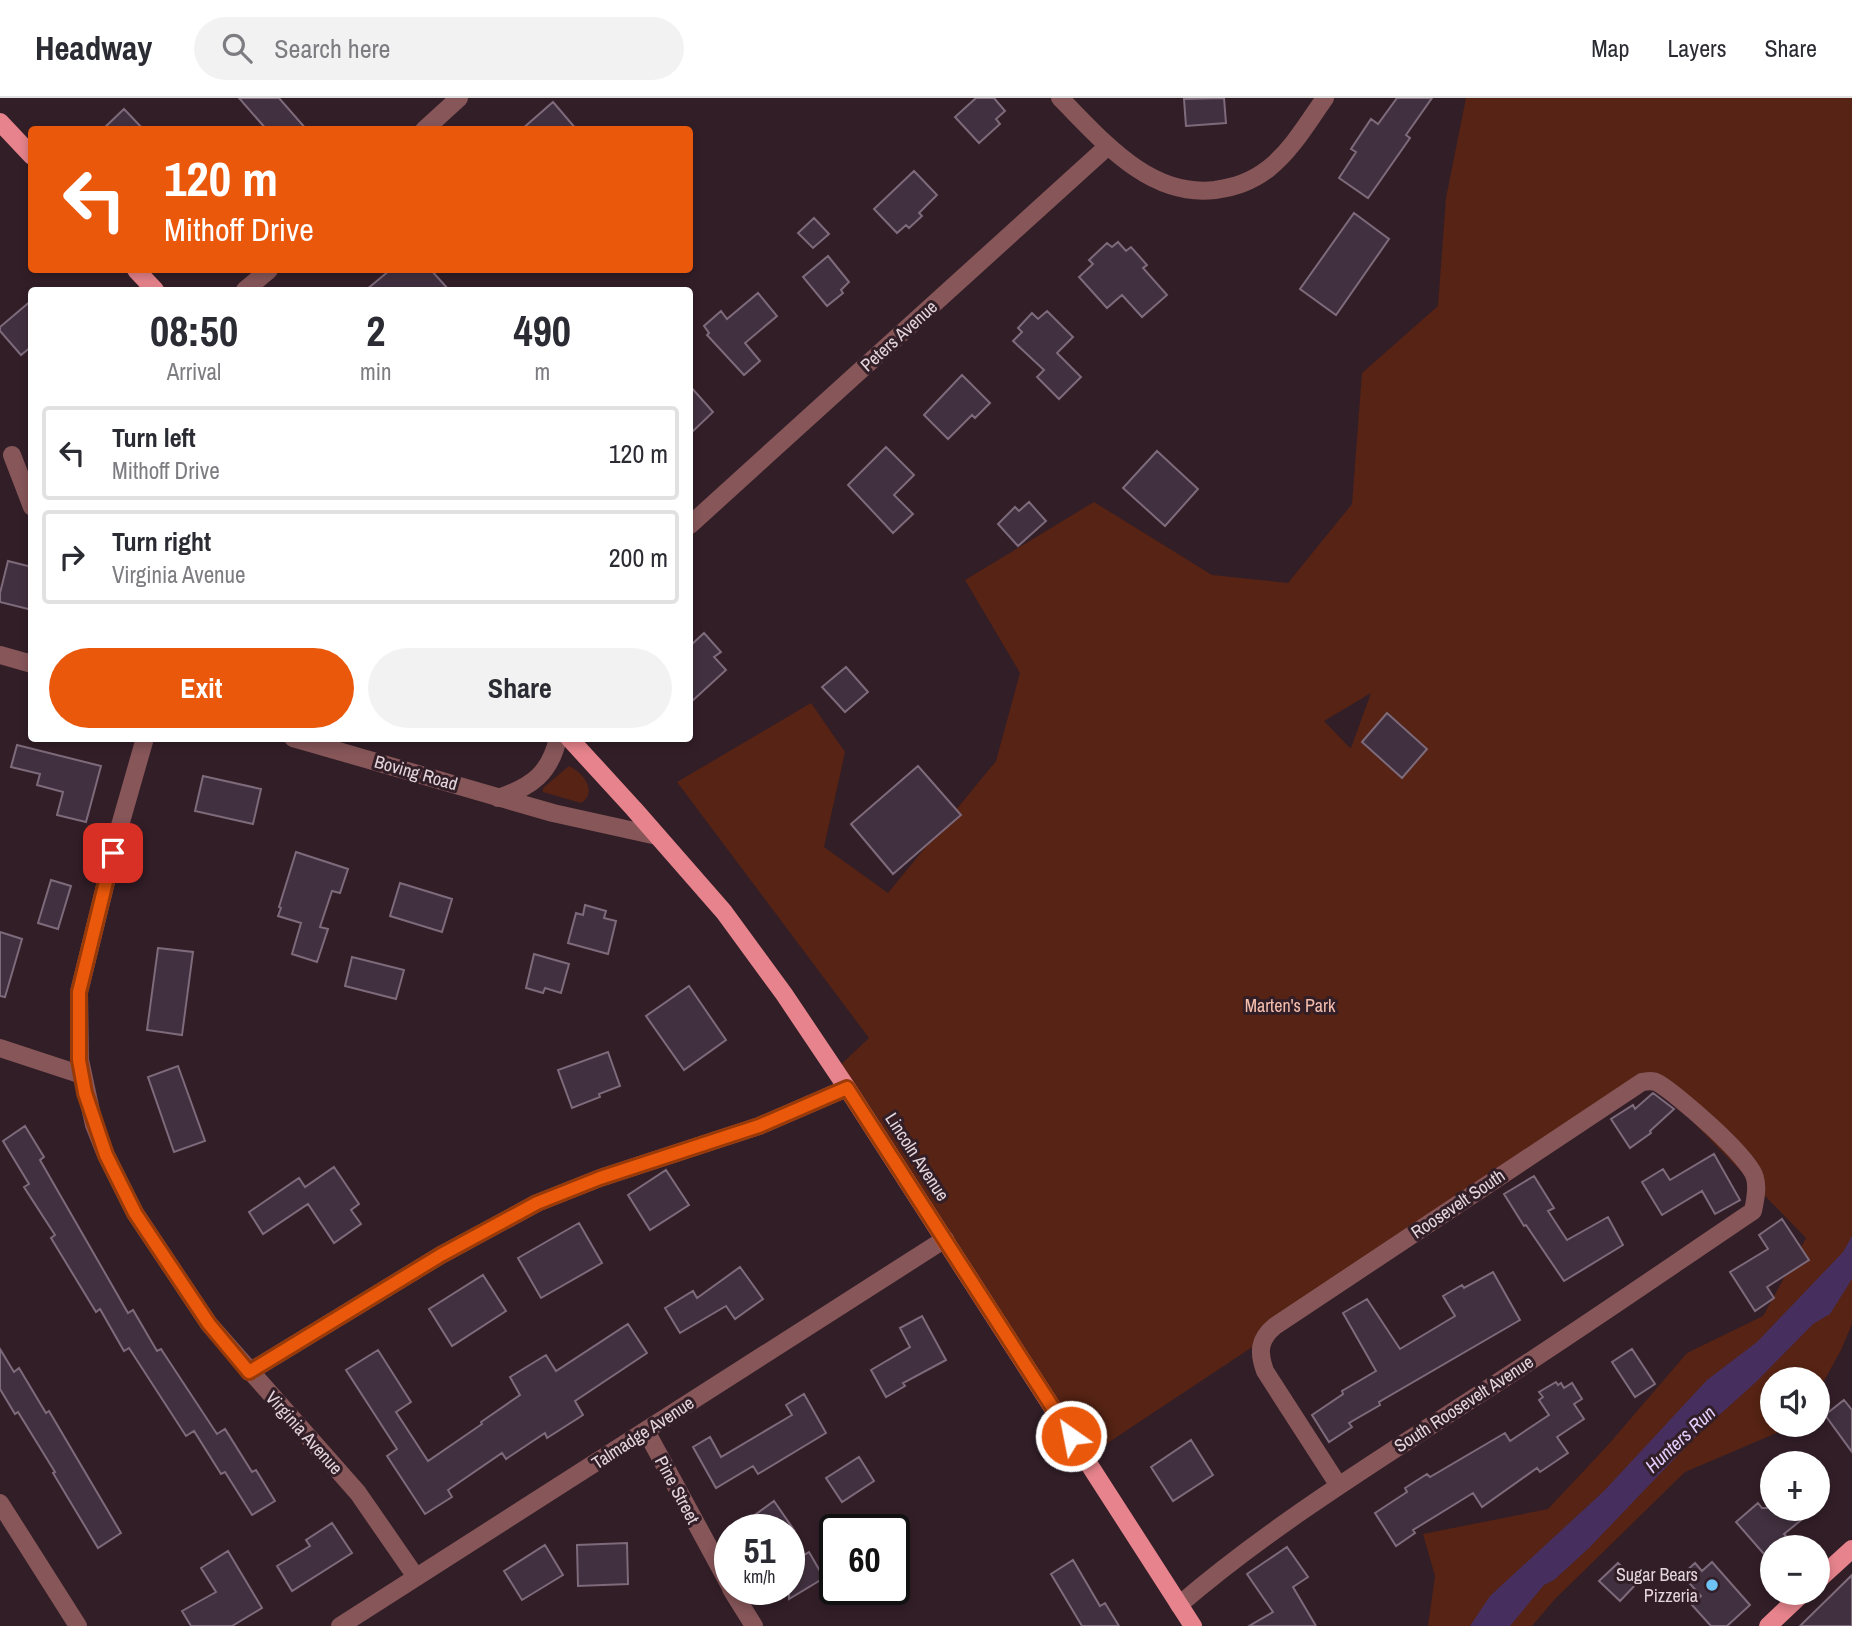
<!DOCTYPE html>
<meta charset="utf-8">
<style>
body{margin:0;font-family:"Archivo Narrow",sans-serif;background:#f2f2f3;color:#2b2b33;height:100vh;display:flex;flex-direction:column;font-size:26px;white-space:nowrap}
*{box-sizing:border-box;margin:0}
p{font-size:23px;color:#7c7c81}
.icon{flex:none;width:38px;height:38px;fill:none;stroke:currentColor;stroke-width:2;stroke-linecap:round;stroke-linejoin:round}
.map{position:relative;flex:1;overflow:hidden}
.panel{position:absolute;left:28px;top:189px;width:665px;height:455px;display:flex;flex-direction:column;background:#fff;border-radius:7px;box-shadow:0 4px 10px #0003}
.panel>*{flex:none}
.banner{position:absolute;left:28px;top:28px;width:665px;height:147px;border-radius:7px;box-shadow:0 4px 10px #0003;background:#ea580c;color:#fff;overflow:hidden}
.controls{position:absolute;left:1760px;top:1269px;display:grid;gap:14px}
.controls a{display:grid;place-items:center;width:70px;height:70px;border-radius:50%;background:#fff;box-shadow:0 4px 10px #0003;font-size:35px}
.speed{position:absolute;left:714px;top:1416px;display:flex;gap:14px;font-size:35px;font-weight:700;text-align:center}
.speed>*{display:grid;place-content:center;width:91px;height:91px;border-radius:50%;background:#fff;box-shadow:0 4px 10px #0003;line-height:1}
.speed small{font-size:18px;font-weight:400}
.speed .limit{border:4px solid #111;border-radius:10px;background:#fff;color:#111}
.pin{position:absolute;display:grid;place-items:center;width:60px;height:60px;color:#fff;margin:-30px;border-radius:14px;box-shadow:0 4px 10px #0006}
.me{position:absolute;width:77px;margin:-38px;rotate:327deg;stroke-linejoin:round;filter:drop-shadow(0 0 5px #0008)}
.turn{display:flex;align-items:center;gap:24px;height:147px;padding:0 21px;font-size:32px}
.turn .icon{width:91px;height:91px;stroke-width:2.5}
.turn b{display:block;font-size:49px;line-height:60px}
.eta{display:flex;justify-content:space-evenly;align-items:center;height:119px;text-align:center}
.eta b{font-size:42px;font-weight:700;line-height:49px}
.button{display:flex;gap:14px;margin-top:auto;padding:14px 21px}
.button a{flex:1;height:80px;border-radius:42px;background:#ea580c;color:#fff;font-size:28px;font-weight:700;line-height:80px;text-align:center}
.button a+a{background:#f2f2f3;color:#2b2b33}
ul{padding:0;list-style:none}
li{display:flex;align-items:center;gap:21px;height:94px;margin:0 14px 10px;padding:0 7px;border:4px solid #e1e1e2;border-radius:7px}
li div{flex:1}
li b{display:block;font-size:26px}
li em{font-style:normal}
header{display:flex;align-items:center;gap:42px;box-sizing:border-box;height:98px;padding:0 35px;background:#fff;border-bottom:2px solid #e1e1e2}
header strong{font-size:33px}
nav{display:flex;gap:38px;margin-inline-start:auto;font-size:24px}
.search{width:490px;height:63px;background:#f2f2f3;display:flex;align-items:center;gap:18px;box-sizing:border-box;padding:0 24px;border-radius:38px;color:#7c7c81;font-size:26px}
.map>svg:first-child{display:block}
</style>
<header>
<strong>Headway</strong>
<div class="search"><svg class="icon" aria-label="search" viewBox="0 0 24 24"><circle cx="10" cy="10" r="6"/><path d="M15 15l6 6"/></svg>Search here</div>
<nav><a>Map</a><a>Layers</a><a>Share</a></nav>
</header>
<div class="map">
<svg width="1852" height="1528" viewBox="0 0 1852 1528">
<rect width="100%" height="100%" fill="#321e27"/>
<!-- green -->
<path fill="#562314" fill-rule="evenodd" d="M1466,0H1852V1226L1841,1252L1818,1294V1281H1773V1326L1795,1327L1685,1374L1555,1501L1532,1528H1428L1435,1478L1423,1436L1548,1411L1608,1347L1687,1255L1763,1218L1806,1140L1653,983L1085,1360L835,972L869,940L677,684L811,605L845,654L824,749L888,795L996,663L1020,575L965,482L1094,404L1212,477L1288,485L1352,406L1362,275L1438,208L1446,100ZM1371,595L1351,650H1350L1324,623Z
M569,668C584,675 598,694 581,705L543,694V690Z"/>
<!-- water -->
<path fill="#462f5e" d="M1852,1138V1181L1830,1216L1813,1226L1756,1284L1698,1336L1589,1450L1554,1482L1544,1487L1510,1528H1470L1490,1498L1604,1393L1707,1282L1757,1244L1843,1154Z"/>
<!-- building -->
<path fill="#41303f" stroke="#7d6a7b" stroke-width="2" d="M239,0H279L307,32H267Z
M976,0H994L1005,13L996,21L1000,26L979,45L955,19Z
M1224,0L1226,25L1186,28L1184,1Z
M1397,0H1432L1406,37L1410,40L1368,100L1339,80L1356,54L1351,51L1371,21L1378,26Z
M553,4L577,32H521Z
M124,11L144,32H102Z
M914,73L937,97L919,115L922,118L909,130L906,127L897,135L874,111Z
M1354,115L1389,141L1336,217L1300,191Z
M814,120L829,136L813,150L798,135Z
M1118,144L1126,153L1131,149L1147,167L1143,170L1167,197L1142,219L1122,197L1107,210L1079,179L1093,166L1089,162L1107,145L1112,149Z
M828,158L849,184L841,192L843,195L827,208L803,179Z
M390,172H431L449,192H366Z
M758,195L777,218L745,245L760,263L744,277L707,237L709,235L704,228L721,213L727,221Z
M32,202V248L21,257L0,233V229Z
M1047,213L1073,239L1057,255L1081,279L1059,301L1037,279L1044,272L1013,243L1022,234L1018,230L1032,215L1038,221Z
M962,277L990,305L975,320L972,317L948,341L924,317Z
M690,288L713,314L690,336Z
M886,349L914,377L894,397L913,416L893,435L848,387Z
M1157,353L1198,391L1165,428L1123,390Z
M1029,404L1046,423L1018,448L998,426L1015,409L1019,413Z
M8,463L32,469V512L0,504V495Z
M704,535L721,554L714,559L726,572L690,605V548Z
M846,569L868,594L845,614L822,589Z
M1387,615L1427,651L1402,680L1362,644Z
M17,647L101,668L86,724L57,717L63,694L37,687L40,676L11,669Z
M918,668L961,717L893,776L851,726Z
M203,678L261,691L253,726L195,713Z
M296,754L348,771L340,795L332,793L320,829L328,831L317,864L292,856L301,825L278,818L281,810L279,809Z
M51,782L71,788L58,831L38,825Z
M400,785L452,801L442,834L390,818Z
M585,807L606,813L604,820L616,823L608,856L568,845L576,815L583,817Z
M0,834L22,841L5,899L0,898Z
M158,850L193,854L182,937L147,932Z
M534,856L569,866L561,895L545,890L543,895L526,890Z
M352,859L404,872L396,901L345,888Z
M689,888L726,942L684,972L646,918Z
M608,954L620,988L599,996L600,999L572,1010L558,972Z
M178,968L205,1043L174,1054L148,979Z
M1653,995L1674,1011L1650,1033L1651,1035L1630,1050L1611,1021L1633,1007L1635,1011Z
M25,1028L44,1059L40,1062L128,1215L133,1212L157,1253L161,1251L217,1336L225,1331L252,1374L256,1372L275,1403L252,1417L225,1374L221,1376L194,1333L186,1338L129,1250L124,1253L100,1211L96,1214L51,1140L55,1137L24,1089L29,1086L3,1043Z
M1714,1056L1740,1102L1715,1116L1702,1093L1662,1117L1642,1084L1663,1071L1670,1082Z
M334,1069L359,1106L351,1112L361,1126L334,1145L308,1106L263,1136L249,1114L299,1080L305,1089Z
M666,1072L689,1107L650,1132L628,1097Z
M1534,1078L1554,1110L1548,1113L1567,1142L1608,1119L1623,1147L1564,1183L1526,1127L1524,1128L1504,1096Z
M1782,1121L1809,1162L1767,1189L1774,1200L1755,1213L1730,1174L1768,1151L1759,1137Z
M579,1125L602,1165L541,1200L518,1160Z
M740,1169L763,1201L735,1221L726,1208L680,1235L665,1210L693,1193L697,1200Z
M1493,1174L1520,1222L1379,1304L1380,1307L1349,1325L1352,1329L1329,1344L1312,1317L1343,1296L1342,1293L1376,1273L1343,1215L1367,1201L1400,1251L1455,1218L1443,1198L1462,1187L1464,1190Z
M483,1177L506,1213L452,1248L429,1211Z
M922,1218L946,1262L903,1285L905,1288L886,1299L871,1272L910,1249L900,1230Z
M628,1226L647,1255L575,1303L583,1317L547,1340L545,1335L506,1361L502,1355L448,1392L452,1399L425,1416L387,1358L397,1351L346,1272L378,1252L411,1304L396,1314L428,1363L482,1326L481,1324L520,1297L510,1279L546,1257L556,1273Z
M0,1251L14,1274L19,1270L46,1315L49,1313L121,1435L98,1450L53,1375L55,1374L18,1314L15,1316L0,1291Z
M1632,1251L1655,1286L1635,1299L1612,1264Z
M1556,1284L1558,1287L1561,1285L1564,1290L1572,1285L1582,1301L1574,1306L1584,1321L1557,1339L1568,1355L1540,1374L1537,1370L1482,1409L1473,1395L1413,1432L1415,1435L1396,1448L1375,1415L1407,1394L1405,1390L1427,1376L1430,1379L1505,1335L1510,1343L1549,1317L1539,1302L1543,1299L1539,1294Z
M804,1296L826,1335L758,1376L753,1368L716,1390L693,1349L710,1339L721,1359L792,1317L786,1307Z
M1844,1302L1852,1312V1354L1825,1317Z
M1191,1342L1213,1377L1173,1403L1151,1369Z
M859,1359L874,1383L842,1404L826,1380Z
M774,1403L794,1432H734Z
M1758,1405L1762,1410H1816L1784,1436L1786,1438L1764,1456L1736,1424Z
M332,1425L352,1455L292,1493L277,1468L310,1448L306,1442Z
M627,1445L628,1486L578,1488L577,1447Z
M545,1447L563,1477L522,1502L504,1473Z
M1287,1449L1308,1479L1293,1489L1316,1528H1249L1273,1514L1247,1476Z
M228,1453L262,1510L232,1528H191L182,1513L216,1494L201,1470Z
M809,1454L824,1480L789,1501V1465Z
M1073,1462L1100,1508L1105,1505L1119,1528H1082L1051,1476Z
M1712,1464L1750,1507L1727,1528H1711L1692,1507L1701,1498L1682,1477L1695,1465L1702,1473Z
M1618,1465L1638,1484L1620,1503L1599,1483Z
M1852,1477V1528H1800Z"/>
<g fill="none" stroke-linecap="round" stroke-linejoin="round">
<!-- minor -->
<path stroke="#865659" stroke-width="18" d="M1060,0C1102,42 1149,100 1215,92C1235,89 1251,84 1268,71C1292,52 1308,24 1325,0
M424,32L459,0
M245,192L269,172
M12,357L32,409
M690,427L1108,48
M0,557L32,566
M145,640L119,731L79,894L80,962L94,1027L106,1057L135,1115L209,1226L358,1395L416,1479
M293,640L553,715L657,738
M498,700C531,689 550,676 558,640
M0,950L82,977
M249,1274L441,1157L537,1105L600,1080L759,1028L847,990
M646,1333L730,1488
M0,1405L78,1528
M731,1491L754,1528
M1179,1507C1271,1428 1374,1365 1475,1299C1569,1239 1661,1175 1753,1113C1755,1103 1758,1090 1755,1080C1751,1060 1677,996 1658,985C1653,982 1648,983 1642,984L1275,1228C1259,1241 1258,1254 1265,1273L1339,1388
M340,1528L945,1141"/>
<!-- major -->
<path stroke="#e6838c" stroke-width="18" d="M0,24L32,58
M136,172L155,192
M569,640L634,711L724,814L784,896L847,990L1193,1528
M1818,1482L1852,1451
M1768,1528L1804,1494"/>
</g>
<g fill="none" stroke-linecap="round" stroke-linejoin="round">
<defs>
<path id="route" d="M113,755L79,894V962L85,995L106,1057L135,1115L209,1226L249,1274L441,1157L537,1105L600,1080L759,1028L847,990L1071,1338"/>
</defs>
<!-- route casing -->
<use href="#route" stroke="#983908" stroke-width="18"/>
<!-- route -->
<use href="#route" stroke="#ea580c" stroke-width="12"/>
</g>
<!-- markers -->
<circle fill="#6fc2f4" stroke="#321e27" stroke-width="2.5" cx="1712" cy="1487" r="7"/>
<g text-anchor="middle" stroke-width="6" stroke-linejoin="round" paint-order="stroke">
<!-- street labels -->
<g font-size="18" fill="#e3d5db" stroke="#321e27">
<text transform="translate(899 238) rotate(-42)" y="6">Peters Avenue</text>
<text transform="translate(416 675) rotate(16)" y="6">Boving Road</text>
<text transform="translate(917 1059) rotate(57)" y="6">Lincoln Avenue</text>
<text transform="translate(1458 1106) rotate(-34)" y="6">Roosevelt South</text>
<text transform="translate(1464 1306) rotate(-33)" y="6">South Roosevelt Avenue</text>
<text transform="translate(304 1335) rotate(48)" y="6">Virginia Avenue</text>
<text transform="translate(643 1335) rotate(-33)" y="6">Talmadge Avenue</text>
<text transform="translate(677 1392) rotate(62)" y="6">Pine Street</text>
</g>
<!-- park labels -->
<g font-size="18" fill="#f5bead" stroke="#321e27">
<text x="1290" y="914">Marten's Park</text>
</g>
<!-- poi labels -->
<g font-size="18" fill="#e3d5db" stroke="#321e27" text-anchor="end">
<text x="1698" y="1483">Sugar Bears<tspan x="1698" dy="21">Pizzeria</tspan></text>
</g>
<!-- water labels -->
<g font-size="19" font-style="italic" fill="#e3cefd" stroke="#321e27">
<text transform="translate(1680 1341) rotate(-43)" y="7">Hunters Run</text>
</g>
</g>
</svg>
<div class="controls">
<a><svg class="icon" aria-label="sound" viewBox="0 0 24 24"><path d="M4 9h4l5-4v14l-5-4H4zM17 9q2 3 0 6"/></svg></a>
<a>+</a>
<a>−</a>
</div>
<div class="speed"><div>51<small>km/h</small></div><div class="limit">60</div></div>
<div class="pin" style="left:113px;top:755px;background:#d93025"><svg class="icon" aria-label="arrive" viewBox="0 0 24 24"><path d="M6 21V4h12l-3 4 3 4H6"/></svg></div>
<svg class="me" style="left:1071px;top:1338px" viewBox="-20 -20 40 40"><circle r="17" fill="#ea580c" stroke="#fff" stroke-width="3"/><path d="M0-11L8 9 0 5-8 9z" fill="#fff"/></svg>
<div class="banner">
<div class="turn"><svg class="icon" aria-label="left" viewBox="0 0 24 24"><path d="M17 20v-9H6M10 6l-5 5 5 5"/></svg><div><b>120 m</b>Mithoff Drive</div></div>
</div>
<section class="panel">
<div class="eta">
<div><b>08:50</b><p>Arrival</p></div>
<div><b>2</b><p>min</p></div>
<div><b>490</b><p>m</p></div>
</div>
<ul>
<li><svg class="icon" aria-label="left" viewBox="0 0 24 24"><path d="M17 20v-9H6M10 6l-5 5 5 5"/></svg><div><b>Turn left</b><p>Mithoff Drive</p></div><em>120 m</em></li>
<li><svg class="icon" aria-label="right" viewBox="0 0 24 24"><path d="M7 20v-9h11M14 6l5 5-5 5"/></svg><div><b>Turn right</b><p>Virginia Avenue</p></div><em>200 m</em></li>
</ul>
<div class="button"><a>Exit</a><a>Share</a></div>
</section>
</div>
